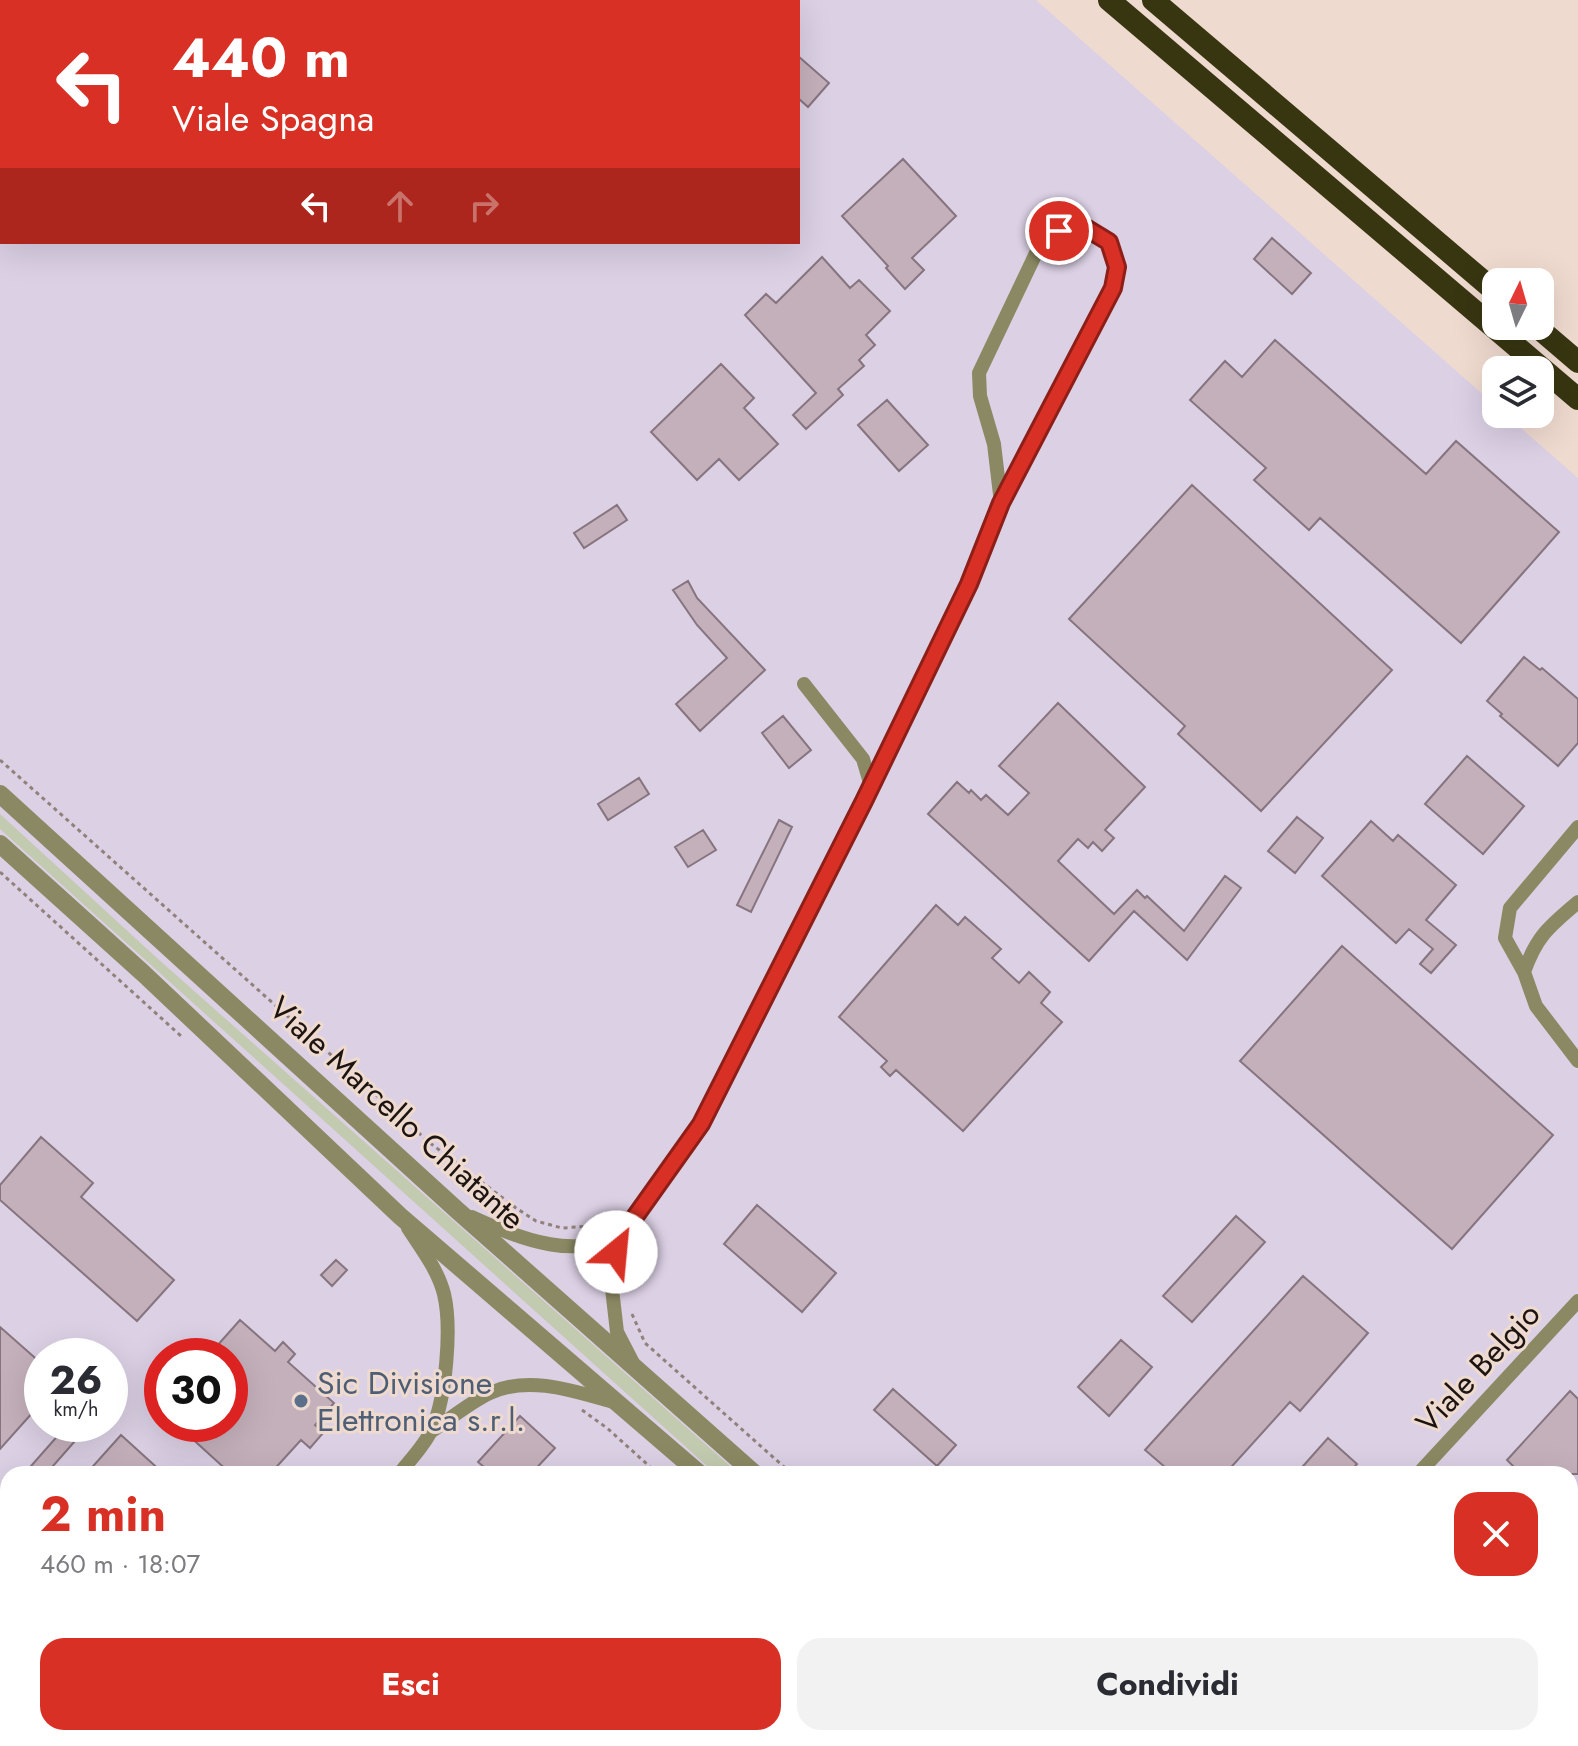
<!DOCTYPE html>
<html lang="it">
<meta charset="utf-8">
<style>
body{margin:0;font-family:Jost,sans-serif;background:#f2f2f3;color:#2b2b33;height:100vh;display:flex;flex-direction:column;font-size:30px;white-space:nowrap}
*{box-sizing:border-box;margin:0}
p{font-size:26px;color:#7c7c81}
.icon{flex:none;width:44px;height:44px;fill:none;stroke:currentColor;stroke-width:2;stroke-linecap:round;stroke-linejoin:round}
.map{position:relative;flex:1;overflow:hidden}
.sheet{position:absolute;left:0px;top:1466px;width:1578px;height:280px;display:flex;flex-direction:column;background:#fff;border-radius:24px 24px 0 0;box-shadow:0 8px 32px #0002}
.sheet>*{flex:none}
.guide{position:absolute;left:0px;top:0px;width:800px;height:244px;box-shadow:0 8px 32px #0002;background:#d93025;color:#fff;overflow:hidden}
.needle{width:52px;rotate:5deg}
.buttons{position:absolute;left:1482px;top:268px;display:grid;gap:16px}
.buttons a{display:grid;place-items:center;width:72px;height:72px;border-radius:16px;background:#fff;box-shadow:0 8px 32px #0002;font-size:40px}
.speed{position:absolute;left:24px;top:1338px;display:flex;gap:16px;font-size:40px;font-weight:700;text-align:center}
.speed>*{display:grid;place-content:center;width:104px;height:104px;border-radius:50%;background:#fff;box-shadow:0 8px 32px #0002;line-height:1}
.speed small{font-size:20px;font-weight:400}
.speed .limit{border:12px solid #d22;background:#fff;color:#111}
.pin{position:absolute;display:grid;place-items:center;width:68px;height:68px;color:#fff;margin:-34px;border:4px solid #fff;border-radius:50%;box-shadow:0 2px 8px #0007}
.me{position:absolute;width:88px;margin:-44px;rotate:28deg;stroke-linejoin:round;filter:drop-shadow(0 0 6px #0008)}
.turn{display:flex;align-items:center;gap:28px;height:168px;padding:0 40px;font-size:36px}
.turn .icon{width:104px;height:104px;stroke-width:2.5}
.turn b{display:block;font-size:56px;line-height:68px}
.lanes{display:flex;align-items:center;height:76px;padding:0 40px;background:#0003;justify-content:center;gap:40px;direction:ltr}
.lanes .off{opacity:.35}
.round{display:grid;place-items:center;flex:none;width:84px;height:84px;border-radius:24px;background:#f2f2f3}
.headline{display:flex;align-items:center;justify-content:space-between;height:136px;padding:0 40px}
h1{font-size:48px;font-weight:700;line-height:60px;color:#d93025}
.button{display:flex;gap:16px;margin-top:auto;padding:16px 40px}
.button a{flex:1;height:92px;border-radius:24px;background:#d93025;color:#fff;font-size:32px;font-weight:700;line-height:92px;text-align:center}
.button a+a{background:#f2f2f3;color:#2b2b33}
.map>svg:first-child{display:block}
</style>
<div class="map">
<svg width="1578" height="1746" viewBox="0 0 1578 1746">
<rect width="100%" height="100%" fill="#efdacf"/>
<!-- industrial -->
<path fill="#dbd0e4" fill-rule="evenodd" d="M0,0H1036L1496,406V414H1505L1578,478V1746H0ZM2,2H798V242H2ZM42,1356H110V1424H42ZM162,1356H230V1424H162ZM8,1474H1570V1738H8Z"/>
<!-- green -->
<path fill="#c2caaf" d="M0,814L158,959L739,1474H716L0,829Z"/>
<!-- building -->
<path fill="#c4b0bb" stroke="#86747e" stroke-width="2" d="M798,56L829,83L808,107L798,98Z
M903,159L956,216L912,258L924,270L905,289L886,268L888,266L842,216Z
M1272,238L1311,273L1292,294L1254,259Z
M822,257L850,288L859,280L890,311L866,335L875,345L859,360L864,366L838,389L843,395L806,429L793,415L816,393L745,315L766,294L776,303Z
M1275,340L1426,474L1456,441L1559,532L1461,643L1320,518L1309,530L1254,480L1266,468L1190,400L1225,361L1242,377Z
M721,364L754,398L744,408L778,444L739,480L719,459L697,480L651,432Z
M887,400L928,445L899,471L858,425Z
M1192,485L1392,670L1261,811L1178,734L1185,726L1069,619Z
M617,505L627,520L584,548L574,533Z
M688,581L697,598L765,670L700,731L676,704L727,658L697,625L673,590Z
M1524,657L1540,670L1542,668L1578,699V743L1558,766L1500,716L1502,714L1487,701Z
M1058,703L1145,787L1105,830L1114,838L1102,851L1093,842L1088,848L1078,839L1058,861L1114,914L1137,890L1145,898L1147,896L1184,931L1225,876L1241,888L1187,960L1134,911L1089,961L928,814L957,782L969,793L971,790L981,800L986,795L1008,815L1029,793L999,766Z
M783,716L811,750L789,768L762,733Z
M1467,756L1524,806L1483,854L1425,804Z
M639,778L649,794L608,820L598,804Z
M1297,817L1323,838L1295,873L1268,851Z
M779,820L792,827L751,912L737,905Z
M1371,821L1393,841L1398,835L1456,885L1426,920L1456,945L1431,973L1420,964L1433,949L1409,929L1396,943L1322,876Z
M703,830L716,850L688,867L675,847Z
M936,905L958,925L965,917L1001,949L992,958L1019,983L1029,972L1050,992L1041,1003L1062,1022L963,1131L896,1070L890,1076L881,1067L887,1061L839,1017Z
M1342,946L1553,1135L1452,1249L1240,1061Z
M41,1137L93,1183L81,1197L174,1280L137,1321L0,1200V1185Z
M757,1205L836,1273L802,1312L724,1244Z
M1236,1216L1265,1242L1192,1322L1163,1296Z
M336,1260L347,1270L332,1286L321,1275Z
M1303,1276L1368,1333L1300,1411L1290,1402L1225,1474H1173L1145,1450Z
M240,1320L275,1351L283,1342L295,1354L288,1362L334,1403L315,1425L324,1432L310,1448L301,1440L270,1474H231L176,1424H230V1356H208Z
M0,1327L42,1364V1402L0,1449Z
M1121,1340L1152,1367L1109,1416L1078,1387Z
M893,1389L956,1445L937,1466L874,1410Z
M1570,1391L1578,1399V1474H1521L1507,1460Z
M520,1416L555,1448L531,1474H492L478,1462Z
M68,1424H90L46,1474H24Z
M121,1435L164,1474H86Z
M1328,1438L1357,1464L1348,1474H1296Z"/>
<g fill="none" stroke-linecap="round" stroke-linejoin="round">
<!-- path -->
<path stroke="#91817a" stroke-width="3" stroke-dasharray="4 4" stroke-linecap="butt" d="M0,760L430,1143L516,1208L536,1221L562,1228L592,1226L612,1218
M0,872L181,1036
M630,1273L642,1244L638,1240
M632,1314L645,1343L792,1474
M582,1410L607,1428L658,1474
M966,1738L976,1746
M1095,1738C1112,1746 1127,1746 1145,1740"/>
<!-- minor -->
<path stroke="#8b8963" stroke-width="14" d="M804,684L863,759L871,786
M1578,827L1510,908L1505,938L1524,972L1536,1006L1578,1061
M1524,972C1537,935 1550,926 1578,902
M472,1217C517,1238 583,1265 627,1228L701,1124L864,801L969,584L1001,503L1113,288L1117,267L1109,242L1086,228L1059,231L1038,249L979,373L980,396L994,444L1001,503
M618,1236L612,1289L617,1332L633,1363
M432,1431C450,1419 469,1403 490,1393C529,1375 574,1391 613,1402
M399,1474C410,1460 425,1445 432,1429C446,1398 452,1327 444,1294C438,1270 421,1248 408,1228
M1418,1474L1578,1301
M194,1746L200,1738
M1160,1746L1171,1738"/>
<!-- tertiary -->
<path stroke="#8b8963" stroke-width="18" d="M0,794L458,1211L755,1474
M0,844L144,974L400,1216L700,1474
M999,1738L1009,1746
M1054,1738L1064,1746"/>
<!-- trunk -->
<path stroke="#383611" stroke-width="22" d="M1109,0L1578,399
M1153,0L1496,292
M1536,326L1578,362"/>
</g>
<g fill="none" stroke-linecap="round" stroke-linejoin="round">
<defs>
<path id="route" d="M616,1252L618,1236L627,1228L701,1124L864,801L969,584L1001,503L1113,288L1117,267L1109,242L1086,228L1059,231"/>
</defs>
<!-- route casing -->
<use href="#route" stroke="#8d1f18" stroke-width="20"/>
<!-- route -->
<use href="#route" stroke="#d93025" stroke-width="14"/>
</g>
<!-- markers -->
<circle fill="#5c6f8a" stroke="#efdacf" stroke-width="3" cx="301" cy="1401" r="8"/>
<g text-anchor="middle" stroke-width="6" stroke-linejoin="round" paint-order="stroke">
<!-- street labels -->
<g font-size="32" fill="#1c1411" stroke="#efdacf">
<text transform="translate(397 1113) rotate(42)" y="11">Viale Marcello Chiatante</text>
<text transform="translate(1478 1368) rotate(-47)" y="11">Viale Belgio</text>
</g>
<!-- service labels -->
<g font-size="32" fill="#4e5e75" stroke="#efdacf" text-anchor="start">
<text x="317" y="1394">Sic Divisione<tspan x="317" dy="37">Elettronica s.r.l.</tspan></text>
</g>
</g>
</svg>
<div class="buttons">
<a><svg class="needle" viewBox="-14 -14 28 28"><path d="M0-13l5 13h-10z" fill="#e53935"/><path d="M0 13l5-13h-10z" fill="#7c7c81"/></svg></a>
<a><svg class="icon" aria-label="layers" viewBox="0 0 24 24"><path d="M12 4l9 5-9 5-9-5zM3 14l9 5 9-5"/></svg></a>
</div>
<div class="speed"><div>26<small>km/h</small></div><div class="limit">30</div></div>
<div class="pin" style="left:1059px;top:231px;background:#d93025"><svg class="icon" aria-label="arrive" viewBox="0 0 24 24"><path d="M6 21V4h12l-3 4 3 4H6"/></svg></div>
<svg class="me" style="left:616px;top:1252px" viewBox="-20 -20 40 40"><circle r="19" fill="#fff"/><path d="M0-13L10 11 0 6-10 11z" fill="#d93025"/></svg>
<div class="guide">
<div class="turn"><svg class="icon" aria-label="left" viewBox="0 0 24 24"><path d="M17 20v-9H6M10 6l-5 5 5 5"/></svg><div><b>440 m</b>Viale Spagna</div></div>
<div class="lanes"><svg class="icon" aria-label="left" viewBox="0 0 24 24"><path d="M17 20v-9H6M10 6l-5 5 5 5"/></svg><svg class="icon off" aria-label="ahead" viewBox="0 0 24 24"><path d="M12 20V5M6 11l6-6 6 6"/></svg><svg class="icon off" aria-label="right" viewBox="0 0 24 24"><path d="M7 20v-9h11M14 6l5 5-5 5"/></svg></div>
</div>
<section class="sheet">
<div class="headline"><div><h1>2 min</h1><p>460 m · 18:07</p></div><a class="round" style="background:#d93025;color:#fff"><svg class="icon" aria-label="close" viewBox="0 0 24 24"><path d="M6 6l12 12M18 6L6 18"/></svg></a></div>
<div class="button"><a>Esci</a><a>Condividi</a></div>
</section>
</div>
